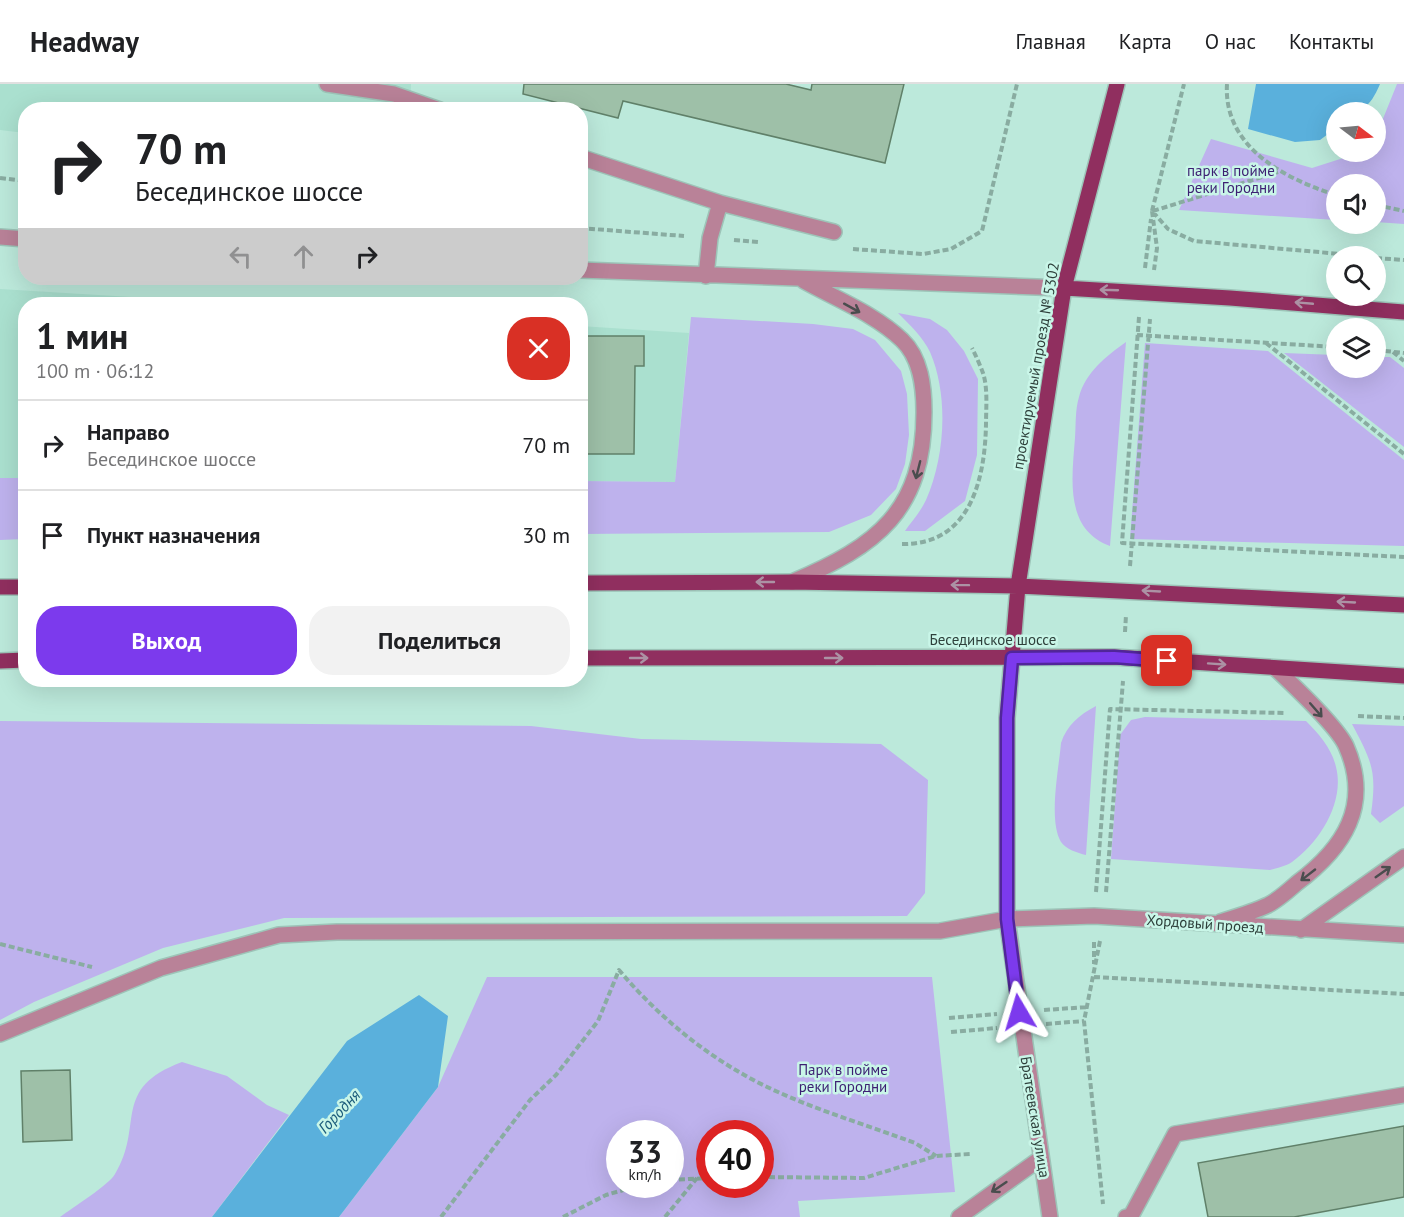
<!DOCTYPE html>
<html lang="ru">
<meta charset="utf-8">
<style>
body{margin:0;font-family:"PT Sans",sans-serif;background:#f2f2f2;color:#202124;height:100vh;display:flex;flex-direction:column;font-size:22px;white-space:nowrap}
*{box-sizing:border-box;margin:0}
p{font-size:20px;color:#757577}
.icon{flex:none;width:33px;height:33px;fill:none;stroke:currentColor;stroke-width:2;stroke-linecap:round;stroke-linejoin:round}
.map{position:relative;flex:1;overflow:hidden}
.panel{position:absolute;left:18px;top:213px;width:570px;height:390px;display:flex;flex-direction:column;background:#fff;border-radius:24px;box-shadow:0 6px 24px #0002}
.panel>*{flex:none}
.hud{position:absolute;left:18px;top:18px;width:570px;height:183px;border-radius:24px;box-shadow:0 6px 24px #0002;background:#fff;color:#202124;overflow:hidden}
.needle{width:39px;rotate:106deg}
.buttons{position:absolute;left:1326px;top:18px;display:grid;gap:12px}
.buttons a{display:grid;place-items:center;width:60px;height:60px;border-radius:50%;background:#fff;box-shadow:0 6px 24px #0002;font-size:30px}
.speed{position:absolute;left:606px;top:1036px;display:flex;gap:12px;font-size:30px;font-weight:700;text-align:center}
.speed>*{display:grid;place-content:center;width:78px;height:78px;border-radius:50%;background:#fff;box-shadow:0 6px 24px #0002;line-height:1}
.speed small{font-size:15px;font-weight:400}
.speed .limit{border:9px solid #d22;background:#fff;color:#111}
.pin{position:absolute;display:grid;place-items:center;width:51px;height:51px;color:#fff;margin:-26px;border-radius:12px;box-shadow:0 3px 9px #0006}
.me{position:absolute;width:66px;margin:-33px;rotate:353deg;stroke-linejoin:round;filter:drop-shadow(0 0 4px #0008)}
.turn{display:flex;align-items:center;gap:21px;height:126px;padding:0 18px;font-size:27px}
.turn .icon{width:78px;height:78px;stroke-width:2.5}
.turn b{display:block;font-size:42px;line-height:51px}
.lanes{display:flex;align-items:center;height:57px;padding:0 18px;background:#0003;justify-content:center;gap:30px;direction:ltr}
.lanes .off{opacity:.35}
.round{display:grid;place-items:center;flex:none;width:63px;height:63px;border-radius:24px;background:#f2f2f2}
.summary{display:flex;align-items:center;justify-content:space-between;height:102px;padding:0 18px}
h1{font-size:36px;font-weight:600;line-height:45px}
.action{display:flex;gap:12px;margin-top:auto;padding:12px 18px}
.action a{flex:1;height:69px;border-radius:24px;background:#7c3aed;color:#fff;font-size:24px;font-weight:600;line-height:69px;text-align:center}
.action a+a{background:#f2f2f2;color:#202124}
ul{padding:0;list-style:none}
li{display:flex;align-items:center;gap:18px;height:90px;padding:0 18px;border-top:2px solid #e0e0e0}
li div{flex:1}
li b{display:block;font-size:22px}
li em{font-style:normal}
header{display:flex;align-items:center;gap:36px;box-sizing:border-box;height:84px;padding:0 30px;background:#fff;border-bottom:2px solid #e0e0e0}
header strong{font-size:28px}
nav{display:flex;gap:33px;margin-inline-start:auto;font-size:21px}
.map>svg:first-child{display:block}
</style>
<header>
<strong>Headway</strong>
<nav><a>Главная</a><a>Карта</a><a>О нас</a><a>Контакты</a></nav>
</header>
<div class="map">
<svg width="1404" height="1133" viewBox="0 0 1404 1133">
<rect width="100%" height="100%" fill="#bce9db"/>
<!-- built -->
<path fill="#aae0cf" d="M0,0H411L410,25L26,26L25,49L0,46Z
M0,205L246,220H26L25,394H0Z
M580,242L689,249L675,398L581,397Z"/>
<!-- green -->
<path fill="#beb2ed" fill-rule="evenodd" d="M1397,0H1404V140L1376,138V100H1336V136L1179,126L1211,55L1312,84L1362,68H1376V52Z
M898,229L930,235L947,246L964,267L978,295L977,371L965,417L925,447H905C912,437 921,427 926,416C945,373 949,312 930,268C923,253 909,240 898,229Z
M691,233L813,240L853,245L875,256L901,287L907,310L909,351L905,380L896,405L871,431L829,448L581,450V397L675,398Z
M1126,258L1110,462C1064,445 1072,394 1075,354C1076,341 1075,326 1079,313C1085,289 1106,272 1126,258Z
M1145,259L1268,267L1404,376V462L1130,455Z
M1284,269L1336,271V284H1376V273H1390L1404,284V363Z
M0,394H25V455L0,456Z
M1096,622L1086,771C1077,769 1066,765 1061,758C1048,736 1059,684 1061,659C1067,641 1079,631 1096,622Z
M1145,633L1306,637C1319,650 1332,665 1336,683C1345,718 1320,758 1292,778C1286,782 1277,784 1270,786L1111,775L1120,651L1131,636Z
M0,637L531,642L641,655L881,660L928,696L925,809L907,832L284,834L163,864L34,918L0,936Z
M1352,640L1404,642V722L1380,739L1371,730C1377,687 1372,678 1352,640Z
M487,893H932L955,1108L798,1117L800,1133H339L438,1003ZM620,1050H670V1101H620ZM710,1050H760V1101H710Z
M182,978L227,992L267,1021L289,1031L212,1133H60C72,1124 109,1101 115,1090C145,1041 110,1005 182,978Z"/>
<!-- water -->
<path fill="#5ab0dc" d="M1256,0H1380C1369,25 1363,28 1336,28V44L1320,56L1295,58L1248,45Z
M419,911L448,932L438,1003L339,1133H212L347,957Z"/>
<!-- building -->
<path fill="#9ec0a8" stroke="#608069" stroke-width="1.5" d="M524,0H786L811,6L812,0H904L885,79L623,17L618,34L523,10Z
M580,252H644V282H635L634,370H580Z
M70,986L72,1056L23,1058L21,987Z
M1404,1042V1113L1294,1133H1208L1198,1079Z"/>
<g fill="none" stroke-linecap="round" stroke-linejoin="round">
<defs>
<path id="minor" d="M327,0L394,10L440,26
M580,73L720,119
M0,153L26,155
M580,186L1064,204
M706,192L710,154L720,119L834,148
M792,498C877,462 924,427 924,328C924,303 921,274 902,256C875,230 836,215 804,197
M1012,574L1007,634V835L1050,1133
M1220,838C1236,833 1253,828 1268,821C1278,816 1288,807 1297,799C1344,764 1372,721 1346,662C1337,642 1292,600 1275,584
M1301,846L1404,773
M0,950L161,884L279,851L337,848L940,847L1007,835L1094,832L1404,851
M959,1133L1041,1074
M1126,1133L1131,1132L1175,1050L1404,1011"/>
<path id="major" d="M1064,204L1230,214L1404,228
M580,499L792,498L1018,502L1404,521
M0,503H26
M580,574L1114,573L1404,592
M1012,574L1018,502L1064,204L1117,0
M0,577L26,576"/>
</defs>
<!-- minor casing -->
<use href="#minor" stroke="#9dc4b8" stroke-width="18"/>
<!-- major casing -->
<use href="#major" stroke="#9dc4b8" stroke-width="18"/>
<!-- path -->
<path stroke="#89aca1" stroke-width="4" stroke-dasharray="6 3" stroke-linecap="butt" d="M1227,0C1223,63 1285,95 1336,111
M0,94L26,97
M1376,121L1404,127
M1152,127L1157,164L1154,186
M1152,127L1184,0
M1153,127L1278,88
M1153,128L1168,145L1194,157L1363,172
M580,144L684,152
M734,156L759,158
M853,165L923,170L951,165L982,147L1017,0
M1376,174L1404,176
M1145,184L1151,135
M1139,233L1122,459L1404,473
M1137,251L1336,263
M1266,259L1404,370
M1376,266L1404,269
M1393,268L1404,277
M902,460C971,461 985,394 986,340C986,325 988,304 983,289C980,281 976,272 972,264
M1130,482L1150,235
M1125,548L1126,531
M1358,632L1404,634
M1096,808L1110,625L1284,629
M1106,808L1123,597
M1100,857L1084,937L1103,1120
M1094,858V880
M0,860L92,883
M1094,893L1404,910
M1044,926L1088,923
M949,934L997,930
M1046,940L1084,937
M951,948L997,944
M760,1093L864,1094L936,1072L970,1070
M670,1096L710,1094
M441,1133L530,1016L556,991L598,937L619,886C662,937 717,981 778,1008C822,1028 870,1042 915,1059L936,1072
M563,1133L606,1111L641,1101
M665,1133L697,1094"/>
<!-- minor -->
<use href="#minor" stroke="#b98298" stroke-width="15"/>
<!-- major -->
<use href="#major" stroke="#902f5f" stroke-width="15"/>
</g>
<!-- one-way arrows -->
<defs><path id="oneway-shaft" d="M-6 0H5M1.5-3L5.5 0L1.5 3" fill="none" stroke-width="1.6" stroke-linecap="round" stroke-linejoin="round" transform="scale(1.5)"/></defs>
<g stroke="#ac92a4">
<use href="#oneway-shaft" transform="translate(1109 206) rotate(-178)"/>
<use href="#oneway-shaft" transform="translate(1304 219) rotate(-175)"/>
<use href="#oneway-shaft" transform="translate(765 498) rotate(180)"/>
<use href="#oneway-shaft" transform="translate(960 501) rotate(-179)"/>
<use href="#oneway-shaft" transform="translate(1151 507) rotate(-177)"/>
<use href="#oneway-shaft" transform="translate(1346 518) rotate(-177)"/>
<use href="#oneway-shaft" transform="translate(639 574)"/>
<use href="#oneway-shaft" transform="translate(834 574)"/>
<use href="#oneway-shaft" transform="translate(1217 580) rotate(4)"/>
</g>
<g stroke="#4a4d4e">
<use href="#oneway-shaft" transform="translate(852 224) rotate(29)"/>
<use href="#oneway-shaft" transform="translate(918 386) rotate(104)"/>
<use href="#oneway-shaft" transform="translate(1316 626) rotate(49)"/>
<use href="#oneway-shaft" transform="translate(1383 788) rotate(-35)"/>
<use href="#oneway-shaft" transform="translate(1308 791) rotate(142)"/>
<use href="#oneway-shaft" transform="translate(999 1103) rotate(146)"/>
</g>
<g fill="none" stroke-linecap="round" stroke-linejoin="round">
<defs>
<path id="route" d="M1019,928L1007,835V634L1012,574L1114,573L1167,577"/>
</defs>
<!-- route casing -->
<use href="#route" stroke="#51269a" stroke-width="15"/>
<!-- route -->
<use href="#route" stroke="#7c3aed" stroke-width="10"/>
</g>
<g text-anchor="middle" stroke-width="5" stroke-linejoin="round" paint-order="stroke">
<!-- park labels -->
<g font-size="15" fill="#3c1f72" stroke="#c9f6e8">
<text x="1231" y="92">парк в пойме<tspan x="1231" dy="17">реки Городни</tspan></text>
<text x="843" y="991">Парк в пойме<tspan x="843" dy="17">реки Городни</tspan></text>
</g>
<!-- street labels -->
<g font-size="15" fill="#2e403b" stroke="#c9f6e8">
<text transform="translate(1036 282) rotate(-80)" y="5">проектируемый проезд № 5302</text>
<text x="993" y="561">Бесединское шоссе</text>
<text transform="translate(1205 840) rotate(4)" y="5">Хордовый проезд</text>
<text transform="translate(1035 1033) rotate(81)" y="5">Братеевская улица</text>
</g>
<!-- water labels -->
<g font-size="16" font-style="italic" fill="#1b5c7b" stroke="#c9f6e8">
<text transform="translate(339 1027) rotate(-47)" y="6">Городня</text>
</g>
</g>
</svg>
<div class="buttons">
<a><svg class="needle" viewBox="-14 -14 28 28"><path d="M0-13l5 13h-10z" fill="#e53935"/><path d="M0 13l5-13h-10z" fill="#757577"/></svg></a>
<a><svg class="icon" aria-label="sound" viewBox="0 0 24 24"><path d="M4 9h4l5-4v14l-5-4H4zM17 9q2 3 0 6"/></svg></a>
<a><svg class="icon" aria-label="search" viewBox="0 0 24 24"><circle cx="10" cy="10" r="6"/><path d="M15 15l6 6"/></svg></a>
<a><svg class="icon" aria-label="layers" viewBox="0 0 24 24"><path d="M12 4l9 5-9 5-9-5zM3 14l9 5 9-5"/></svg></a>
</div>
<div class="speed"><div>33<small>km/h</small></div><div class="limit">40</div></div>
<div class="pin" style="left:1167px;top:577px;background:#d93025"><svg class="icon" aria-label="arrive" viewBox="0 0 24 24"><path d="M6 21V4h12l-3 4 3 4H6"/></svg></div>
<svg class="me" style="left:1019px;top:928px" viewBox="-20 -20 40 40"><path d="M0-17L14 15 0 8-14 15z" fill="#7c3aed" stroke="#fff" stroke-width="4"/></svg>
<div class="hud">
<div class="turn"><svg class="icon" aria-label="right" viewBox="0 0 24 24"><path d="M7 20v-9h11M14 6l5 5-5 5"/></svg><div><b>70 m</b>Бесединское шоссе</div></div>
<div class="lanes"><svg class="icon off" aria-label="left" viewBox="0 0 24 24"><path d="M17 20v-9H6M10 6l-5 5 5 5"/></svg><svg class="icon off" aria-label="ahead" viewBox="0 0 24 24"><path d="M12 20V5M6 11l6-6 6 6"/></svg><svg class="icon" aria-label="right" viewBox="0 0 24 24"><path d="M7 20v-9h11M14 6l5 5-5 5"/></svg></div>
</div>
<section class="panel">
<div class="summary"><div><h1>1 мин</h1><p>100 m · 06:12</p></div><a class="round" style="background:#d93025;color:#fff"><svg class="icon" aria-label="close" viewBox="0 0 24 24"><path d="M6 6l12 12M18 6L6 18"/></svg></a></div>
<ul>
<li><svg class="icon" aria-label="right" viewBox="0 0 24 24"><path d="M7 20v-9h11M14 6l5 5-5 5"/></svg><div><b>Направо</b><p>Бесединское шоссе</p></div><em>70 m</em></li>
<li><svg class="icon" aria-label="arrive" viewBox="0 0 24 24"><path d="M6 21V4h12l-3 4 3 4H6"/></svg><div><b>Пункт назначения</b></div><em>30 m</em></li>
</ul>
<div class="action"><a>Выход</a><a>Поделиться</a></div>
</section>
</div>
